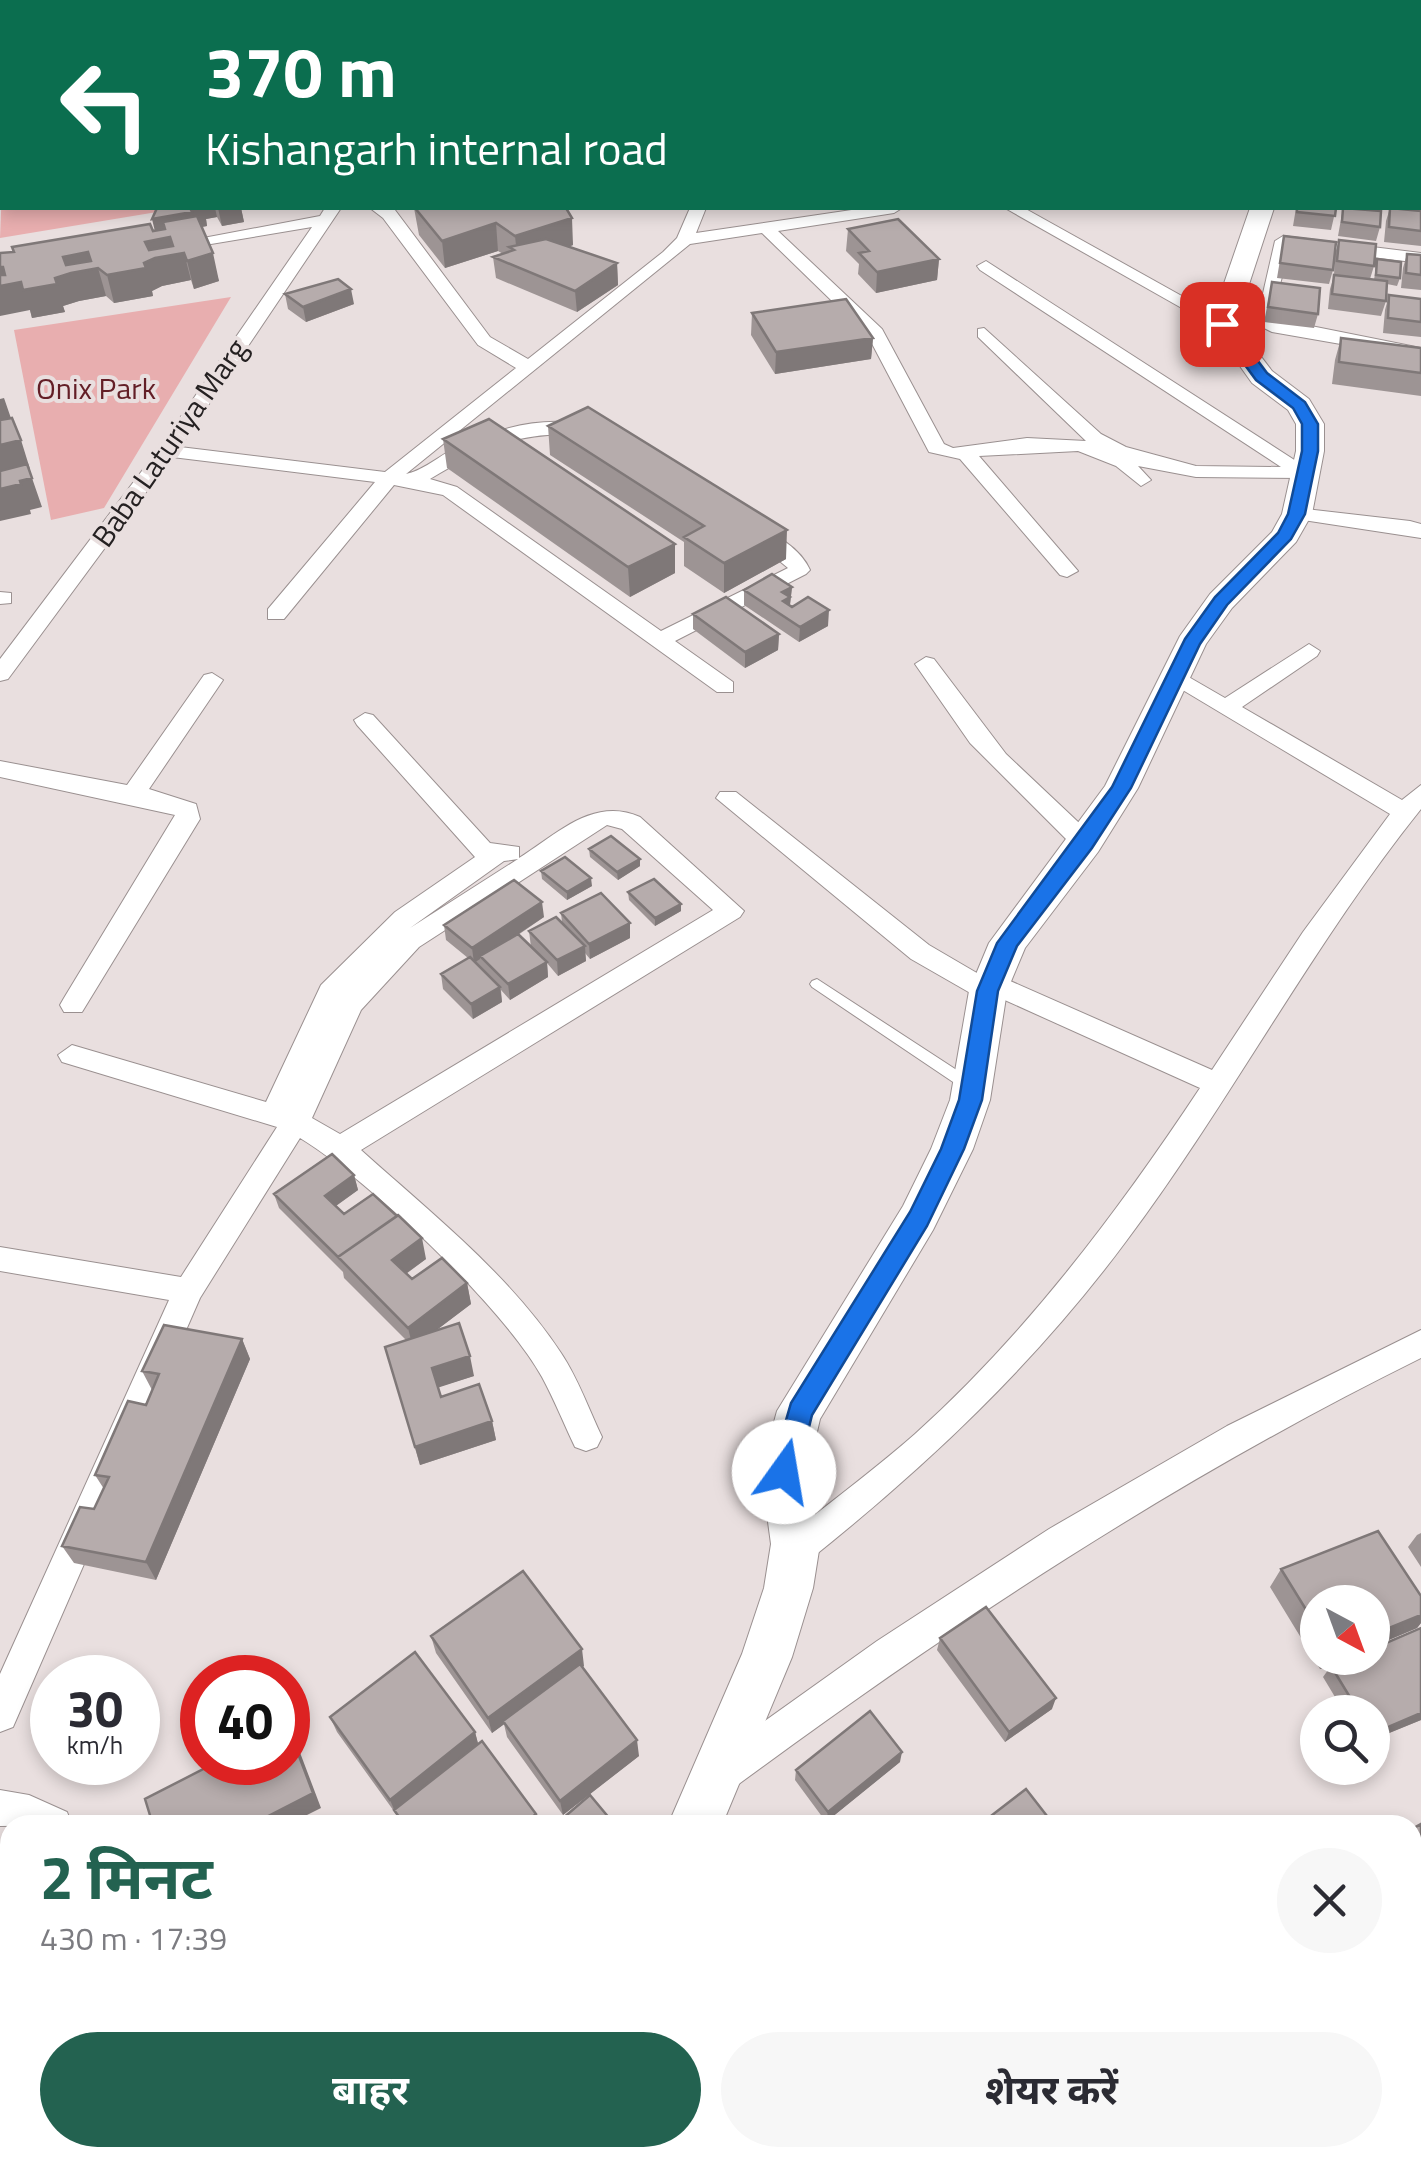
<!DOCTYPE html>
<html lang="hi">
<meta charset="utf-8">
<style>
body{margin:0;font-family:"Titillium Web","Noto Sans Devanagari",sans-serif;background:#f7f7f7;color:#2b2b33;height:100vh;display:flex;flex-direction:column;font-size:38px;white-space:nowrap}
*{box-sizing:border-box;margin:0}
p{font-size:32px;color:#7c7c81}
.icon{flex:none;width:55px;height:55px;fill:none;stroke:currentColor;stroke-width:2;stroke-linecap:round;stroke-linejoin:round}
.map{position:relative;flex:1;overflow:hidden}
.drawer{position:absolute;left:0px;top:1815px;width:1422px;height:352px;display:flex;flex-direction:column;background:#fff;border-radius:30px 30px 0 0;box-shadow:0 5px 15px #0003}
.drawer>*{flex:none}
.hud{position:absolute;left:0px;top:0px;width:1422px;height:210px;box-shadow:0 5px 15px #0003;background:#0b6e4f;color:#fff;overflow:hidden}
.needle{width:65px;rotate:139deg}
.buttons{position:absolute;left:1300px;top:1585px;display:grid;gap:20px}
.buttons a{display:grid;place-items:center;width:90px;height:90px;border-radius:50%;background:#fff;box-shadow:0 5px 15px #0003;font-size:50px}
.speed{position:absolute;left:30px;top:1655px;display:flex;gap:20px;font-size:50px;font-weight:700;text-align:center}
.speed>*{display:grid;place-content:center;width:130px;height:130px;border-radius:50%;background:#fff;box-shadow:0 5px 15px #0003;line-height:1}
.speed small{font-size:25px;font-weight:400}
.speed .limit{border:15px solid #d22;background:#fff;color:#111}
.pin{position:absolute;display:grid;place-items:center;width:85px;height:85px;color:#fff;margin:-42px;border-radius:20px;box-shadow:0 5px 15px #0006}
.me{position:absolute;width:110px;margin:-55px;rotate:13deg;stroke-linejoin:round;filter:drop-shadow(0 0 8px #0008)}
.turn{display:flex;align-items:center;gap:35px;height:210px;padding:0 40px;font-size:45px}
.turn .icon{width:130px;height:130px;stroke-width:2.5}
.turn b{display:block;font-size:70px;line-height:85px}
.round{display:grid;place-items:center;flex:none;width:105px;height:105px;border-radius:52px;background:#f7f7f7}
.summary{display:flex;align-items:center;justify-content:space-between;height:170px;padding:0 40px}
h1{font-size:60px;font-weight:700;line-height:75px;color:#236250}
.cta{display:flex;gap:20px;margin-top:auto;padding:20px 40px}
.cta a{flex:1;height:115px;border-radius:60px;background:#236250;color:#fff;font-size:40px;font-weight:700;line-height:115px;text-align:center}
.cta a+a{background:#f7f7f7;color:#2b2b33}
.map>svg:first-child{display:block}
</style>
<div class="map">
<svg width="1421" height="2167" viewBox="0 0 1421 2167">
<rect width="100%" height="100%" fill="#e9dfdf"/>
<!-- green -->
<path fill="#e8aeaf" d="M2,187V208H155L157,212L0,238Z
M231,297L104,508L51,520L14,330Z"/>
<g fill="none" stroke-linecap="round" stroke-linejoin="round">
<defs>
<path id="lane" d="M607,0H613V2H607Z
M817,979L972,1080L974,1084L972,1088H962L812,987L810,984L812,981Z"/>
<path id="street" d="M332,0H370L371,2H334Z
M0,22H2V31H0Z
M1420,30H1421V38H1420Z
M325,208H341L180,447L385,472L516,368L478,345L383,218L370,208L395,210L490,337L528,359L663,252L677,238L690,208H706L696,233L865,208H902L894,213L778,231L882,329L944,444L953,448L1027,438L1086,441L978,337V329L984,328L1101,434L1126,447L1196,466L1281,467L980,270L977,266L986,261L1313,472L1303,478L1196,477L1138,466L1151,480L1141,486L1116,466L1078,451L979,456L1078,571L1067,577L1060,575L960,459L929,452L868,336L762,233L690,244L406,474C421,471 434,460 448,452C492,429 542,414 592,426V434L585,436C526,429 480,448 430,479L457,487L661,631L788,568L748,535L751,531C772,527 802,551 810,570L806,574L675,641L733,682V692H717L443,495L394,485L284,619H268V609L375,482L172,457L8,679L0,681V659L160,447L312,227L169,251L161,246L320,216Z
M1005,208H1024L1232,324L1217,328Z
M1283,236L1421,253V263L1290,247L1271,318L1421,348V358L1272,332L1256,324L1275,241Z
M1297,508L1410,521L1421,524V538L1290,518L1287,514Z
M0,592L11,593V603L0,604Z
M1309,644L1320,651L1317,656L1242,707L1402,800L1421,785V809C1312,945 1231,1101 1127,1240C1035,1364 928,1465 808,1561L796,1566L784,1561L779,1550L784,1539C828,1504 873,1471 915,1434C1027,1333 1117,1213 1200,1088L998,997L979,998L911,959L716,798L720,792H736L929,945L982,976H999L1212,1070L1303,932L1390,814L1161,677L1164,672H1180L1225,698Z
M926,657L934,659L1006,754L1094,837L1097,843L1094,849H1076L970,743L915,664Z
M212,673L223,680L149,789L196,804L200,819L82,1012H64L60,1005L64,998L175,815L0,777V761L127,785L204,675Z
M365,713L373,715L490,843L519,847V858C557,834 594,796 640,817L744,911L740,917L361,1150C431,1213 509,1274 561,1353C578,1378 589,1410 602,1437L597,1447L586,1451L575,1447C564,1424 554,1399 542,1377C504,1308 368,1179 300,1138L200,1298L13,1727L0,1732V1674L169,1300L0,1271V1247L181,1277L277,1127L62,1062L58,1055L72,1045L266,1102L321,985L395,912L475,857L357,725L354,720ZM607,825L622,829L713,910L340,1134L312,1118L361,1010L419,947ZM518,859L410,928L504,861Z
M1421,1330V1358C1178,1478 954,1625 736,1786L723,1791L710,1786L705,1773L710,1760L877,1641L1049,1529L1227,1426Z
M0,1790L29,1795L67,1812L72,1825L0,1826Z
M10,2077V2119L0,2123V2081Z
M292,2158H341L345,2167H296Z"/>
<path id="secondary" d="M1250,208H1274L1236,324L1272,371L1309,399L1324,424V451L1312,514L1296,542L1232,608L1206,644L1138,788L1098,852L1025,948L1007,991L990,1100L973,1149L933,1230L820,1419L808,1470L820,1544L813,1588L792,1657L722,1825H668L742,1654L764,1588L771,1544L761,1470L777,1411L903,1206L931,1149L950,1100L969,991L989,943L1105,786L1180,636L1210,594L1272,532L1282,514L1296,451V424L1288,410L1252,383L1210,324Z
M551,2158H611L607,2167H547Z"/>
<path id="primary" d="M0,0H31L32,2H2V7Z
M112,0H159L160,2H113Z
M1420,62H1421V76H1420Z"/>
</defs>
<!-- lane casing -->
<use href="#lane" stroke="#9a9090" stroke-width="2"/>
<!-- street casing -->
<use href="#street" stroke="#9a9090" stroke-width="2"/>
<!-- secondary casing -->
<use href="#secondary" stroke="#9a9090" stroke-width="2"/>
<!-- primary casing -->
<use href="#primary" stroke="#9a9090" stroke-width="3"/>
<!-- lane -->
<use href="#lane" fill="#fff" fill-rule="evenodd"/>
<!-- street -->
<use href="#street" fill="#fff" fill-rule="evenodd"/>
<!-- secondary -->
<use href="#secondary" fill="#fff" fill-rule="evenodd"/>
<!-- primary -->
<use href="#primary" fill="#fff" fill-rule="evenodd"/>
</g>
<!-- wall -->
<path fill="#9d9494" d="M156,208H241L244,222L222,226L217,217L206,219L207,226L201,227L219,281L194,289L191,280L162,286L152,291L153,296L114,303L106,296L79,301L63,306L65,312L32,318L30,310L155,231Z
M414,208H566L573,245L569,247L617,263L618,285L577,312L496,278L493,257L503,254L498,251L445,268L419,235Z
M1296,208H1336L1331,230L1293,226Z
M1343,208L1380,227L1376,241L1338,236Z
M1390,208L1421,211V246L1384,242L1386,221Z
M848,229L939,259L937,280L876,293L858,274L859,264L846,251Z
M1284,236L1333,270L1329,284L1277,278Z
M1339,240L1374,266L1370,279L1374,280L1377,259L1400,278L1397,286L1387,284L1386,301L1381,316L1328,309L1330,289L1334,276L1335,254Z
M1407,254L1421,255V290L1401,288L1403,268Z
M1272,282L1318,314L1314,328L1264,322Z
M285,294L354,304L306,322L288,309Z
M1389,295L1421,299V337L1383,333L1385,310Z
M752,313L873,338L871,359L775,374L751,335Z
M1341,338L1421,348V396L1332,384L1335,360Z
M548,426L786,559L724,593L684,566V542L550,455Z
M443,439L675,573L630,597L447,468Z
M792,587L790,605L828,626L799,642L744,605V590Z
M693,614L779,634L778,650L745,668L693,629Z
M589,849L640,866L618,880L590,857Z
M541,871L592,886L567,900L542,879Z
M628,892L681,911L655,926L629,900Z
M561,913L630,938L590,959L585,953L586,961L558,976L547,963L548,977L510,1000L501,990L502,1002L473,1019L443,989L441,974L468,958L446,940L444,925L544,917L518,935L531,947L529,931L562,922Z
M354,1175L358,1190L336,1206L344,1214L426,1259L406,1274L412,1279L467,1283L471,1304L435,1331L474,1376L438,1387L441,1397L492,1421L496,1440L420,1465L385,1347L406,1340L344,1278L343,1272L279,1208L274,1194Z
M242,1339L250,1359L156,1580L74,1563L62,1546L94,1509L104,1489L95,1475L146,1405L152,1390L142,1371Z
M1378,1531L1421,1596V1623L1417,1628L1372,1647V1602H1318V1658H1347L1320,1669L1270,1587L1281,1569Z
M1421,1533V1567L1408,1547L1417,1535Z
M1421,1628V1720L1372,1740V1712H1344L1323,1677L1331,1666Z
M431,1636L584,1666L582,1667L639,1756L563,1815L507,1737L504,1724L492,1733L436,1653Z
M940,1638L1052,1709L1005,1742L937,1650Z
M330,1717L475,1732L478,1744L539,1825H401L396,1814L337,1732Z
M900,1762L826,1822L795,1780L796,1770Z
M1421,1824V1978L1412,1966V1829Z
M398,2158H482L477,2167H411L401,2162Z"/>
<!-- shaded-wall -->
<path fill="#7f7878" d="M0,83H2V126L0,127Z
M0,147L2,156V185L0,186Z
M190,208H215L217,217L206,219L207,226L196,228L170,238L174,254L184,253L191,280L162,286L152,291L153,296L114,303L107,275L144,263L145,242L157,240L152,219Z
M218,208H241L244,222L222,226Z
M572,218L573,245L518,264L515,236Z
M496,223L498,251L445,268L442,241Z
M88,252L98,268L106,296L79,301L63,306L65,312L32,318L30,310L0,316V267L55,278L63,257Z
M213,253L219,281L194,289L187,261Z
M939,259L937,280L876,293L877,272Z
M617,263L618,285L577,312L575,291Z
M351,289L354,304L306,322L303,307Z
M873,338L871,359L775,374L776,352Z
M4,398L14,427L0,430V399Z
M21,440L30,469L9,474H0V445Z
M32,478L42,507L30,510L31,514L0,521V489L20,481Z
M787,530L786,559L724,593V563Z
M675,544V573L630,597L628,567Z
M792,587L789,613L783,616L782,592Z
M829,610L828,626L799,642L800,627Z
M779,634L778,650L745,668V652Z
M640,859V866L618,880L617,872Z
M591,878L592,886L567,900V892Z
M542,902L544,917L482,958L480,956V959L474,963L472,948Z
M681,904V911L655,926V918Z
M630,923V938L590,959L589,944Z
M585,946L586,961L558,976L557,960Z
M547,962L548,977L510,1000L508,984Z
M500,987L502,1002L473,1019L471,1004Z
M354,1175L358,1190L330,1210L325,1196Z
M422,1238L426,1259L397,1280L392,1260Z
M467,1283L471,1304L413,1348L408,1328Z
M242,1339L250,1359L156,1580L146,1562Z
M470,1356L474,1376L437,1388L432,1368Z
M492,1421L496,1440L420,1465L415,1447Z
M1421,1615V1623L1417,1628L1372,1647V1635Z
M582,1649L584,1666L492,1733L488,1718Z
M1328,1658H1347L1320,1669Z
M1056,1698L1052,1709L1005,1742L1009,1732Z
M1421,1713V1720L1372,1740V1734Z
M288,1727L296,1742L321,1808L287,1825H251Z
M475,1732L479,1747L396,1814L390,1800Z
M637,1740L639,1756L563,1815L560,1801Z
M902,1752L900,1762L826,1822L828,1812Z
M536,1814L539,1825H523Z
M84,2158H91L95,2167H89Z
M200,2158H215L203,2167H189Z
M473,2158H482L477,2167H468Z
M769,2158H778L761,2167H751Z"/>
<!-- building -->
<path fill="#b6acac" stroke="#7f7878" stroke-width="2.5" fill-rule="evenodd" d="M1305,0H1355L1356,2H1306Z
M2,125V157H0V126Z
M157,208H190L192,212L152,219Z
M415,208H566L572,218L515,236L496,223L442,241Z
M1297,208H1336L1335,216L1297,212Z
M1343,208L1381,211L1380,227L1342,222Z
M1390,208L1421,211V231L1389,227Z
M197,216L213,253L187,261L184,253L155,258L144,263L146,268L107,275L98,268L71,273L55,278L57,284L23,290L21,282L0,286V275H5L3,267H0V253L14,252L12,247L150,224L153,231L165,229L163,222ZM170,237L173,246L149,250L145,242ZM88,252L91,261L66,265L63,257Z
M898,219L939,259L877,272L859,253L869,251L848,229Z
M1284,236L1336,242L1333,270L1280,263Z
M546,239L617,263L575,291L493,257L514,250L509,247Z
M1339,240L1376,244L1374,266L1337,261Z
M1407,254L1421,255V275L1406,273Z
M1377,259L1401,262L1400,278L1376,275Z
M1334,275L1387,281L1386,301L1332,294Z
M338,279L351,289L303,307L285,294Z
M1272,282L1320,288L1318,314L1268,307Z
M1389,295L1421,299V322L1388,318Z
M846,299L873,338L776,352L752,313Z
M1341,338L1421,348V373L1339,362Z
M588,407L787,530L724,563L684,537L704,526L548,426Z
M12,418L21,440L0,445V420Z
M489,419L675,544L628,567L443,439Z
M27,464L32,478L20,481L21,484L0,489V471Z
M772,574L792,587L782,592L790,597L783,601L792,607L808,597L829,610L800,627L744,590Z
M726,597L779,634L745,652L693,614Z
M611,836L640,859L617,872L589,849Z
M565,857L591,878L567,892L541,871Z
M654,879L681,904L655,918L628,892Z
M514,880L542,902L472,948L444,925Z
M601,893L630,923L589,944L561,913Z
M556,917L585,946L557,960L529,931Z
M518,934L547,962L508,984L480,956Z
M470,957L500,987L471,1004L441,974Z
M332,1154L354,1175L325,1196L344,1214L373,1194L397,1216L338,1257L340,1259L274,1194Z
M398,1215L422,1238L392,1260L412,1279L442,1258L467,1283L408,1328L338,1257Z
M459,1323L470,1356L432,1368L441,1397L479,1384L492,1421L415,1447L385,1347Z
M164,1325L242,1339L146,1562L62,1546L80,1507L94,1509L109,1477L95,1475L128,1401L146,1405L159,1374L142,1371Z
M1378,1531L1421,1596V1615L1372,1635V1602H1318V1629L1281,1569Z
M523,1571L582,1649L488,1718L431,1636Z
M986,1607L1056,1698L1009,1732L940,1638Z
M1421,1628V1713L1372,1734V1712H1359L1331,1666L1351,1658H1372V1649Z
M415,1652L475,1732L390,1800L330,1717Z
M580,1664L637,1740L560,1801L503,1721Z
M870,1711L902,1752L828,1812L796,1770Z
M288,1727L313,1793L251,1825H153L145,1799L217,1762H288Z
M482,1741L536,1814L523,1825H405L394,1810Z
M1026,1789L1054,1825H986L983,1822Z
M590,1795L615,1825H555Z
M1421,1824V1945L1412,1933V1829Z
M1412,2154L1421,2167H1331L1347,2158H1412Z
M74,2158H84L89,2167H62Z
M102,2158H200L189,2167H107Z
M402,2158H473L468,2167H419Z
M731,2158H769L751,2167H735Z
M909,2158H995L986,2167H899Z
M1038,2158H1102L1107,2164L1104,2167H1027Z
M1153,2158H1223L1229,2167H1144L1143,2164Z"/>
<!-- route -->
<path fill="#1a73e8" stroke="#114b97" stroke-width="2.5" d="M1217,321H1228L1267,373L1305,402L1318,424V451L1305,514L1291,539L1227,605L1200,644L1131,788L1092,848L1017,946L998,991L982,1100L964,1149L927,1226L812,1415L798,1472L794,1481L784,1485L775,1481L771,1472L791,1403L910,1212L941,1149L959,1100L977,991L997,943L1112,787L1185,639L1215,597L1278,533L1288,514L1302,451V424L1293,408L1256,380L1215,324Z"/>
<g text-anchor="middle" stroke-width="8" stroke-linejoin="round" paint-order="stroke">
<!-- far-park labels -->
<g font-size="30" fill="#631e26" stroke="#e9dfdf">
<text x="96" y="399">Onix Park</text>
</g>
<!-- far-street labels -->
<g font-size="30" fill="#252122" stroke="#e9dfdf">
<text transform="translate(170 443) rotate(-55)" y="10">Baba Laturiya Marg</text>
</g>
</g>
</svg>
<div class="buttons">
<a><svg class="needle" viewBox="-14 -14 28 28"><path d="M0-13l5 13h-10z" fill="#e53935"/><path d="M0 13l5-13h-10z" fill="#7c7c81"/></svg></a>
<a><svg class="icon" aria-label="search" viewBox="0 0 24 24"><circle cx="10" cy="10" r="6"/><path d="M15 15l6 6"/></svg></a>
</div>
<div class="speed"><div>30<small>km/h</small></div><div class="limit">40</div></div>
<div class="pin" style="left:1222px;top:324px;background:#d93025"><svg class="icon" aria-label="arrive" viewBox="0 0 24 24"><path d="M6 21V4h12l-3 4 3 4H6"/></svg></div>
<svg class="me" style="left:784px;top:1472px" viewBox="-20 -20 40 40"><circle r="19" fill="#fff"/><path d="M0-13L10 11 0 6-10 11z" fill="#1a73e8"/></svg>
<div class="hud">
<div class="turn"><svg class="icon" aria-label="left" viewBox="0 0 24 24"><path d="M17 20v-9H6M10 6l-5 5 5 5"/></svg><div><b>370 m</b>Kishangarh internal road</div></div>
</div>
<section class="drawer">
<div class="summary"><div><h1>2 मिनट</h1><p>430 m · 17:39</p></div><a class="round"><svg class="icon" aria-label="close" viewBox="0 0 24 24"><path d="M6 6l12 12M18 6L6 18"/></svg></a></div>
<div class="cta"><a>बाहर</a><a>शेयर करें</a></div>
</section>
</div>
